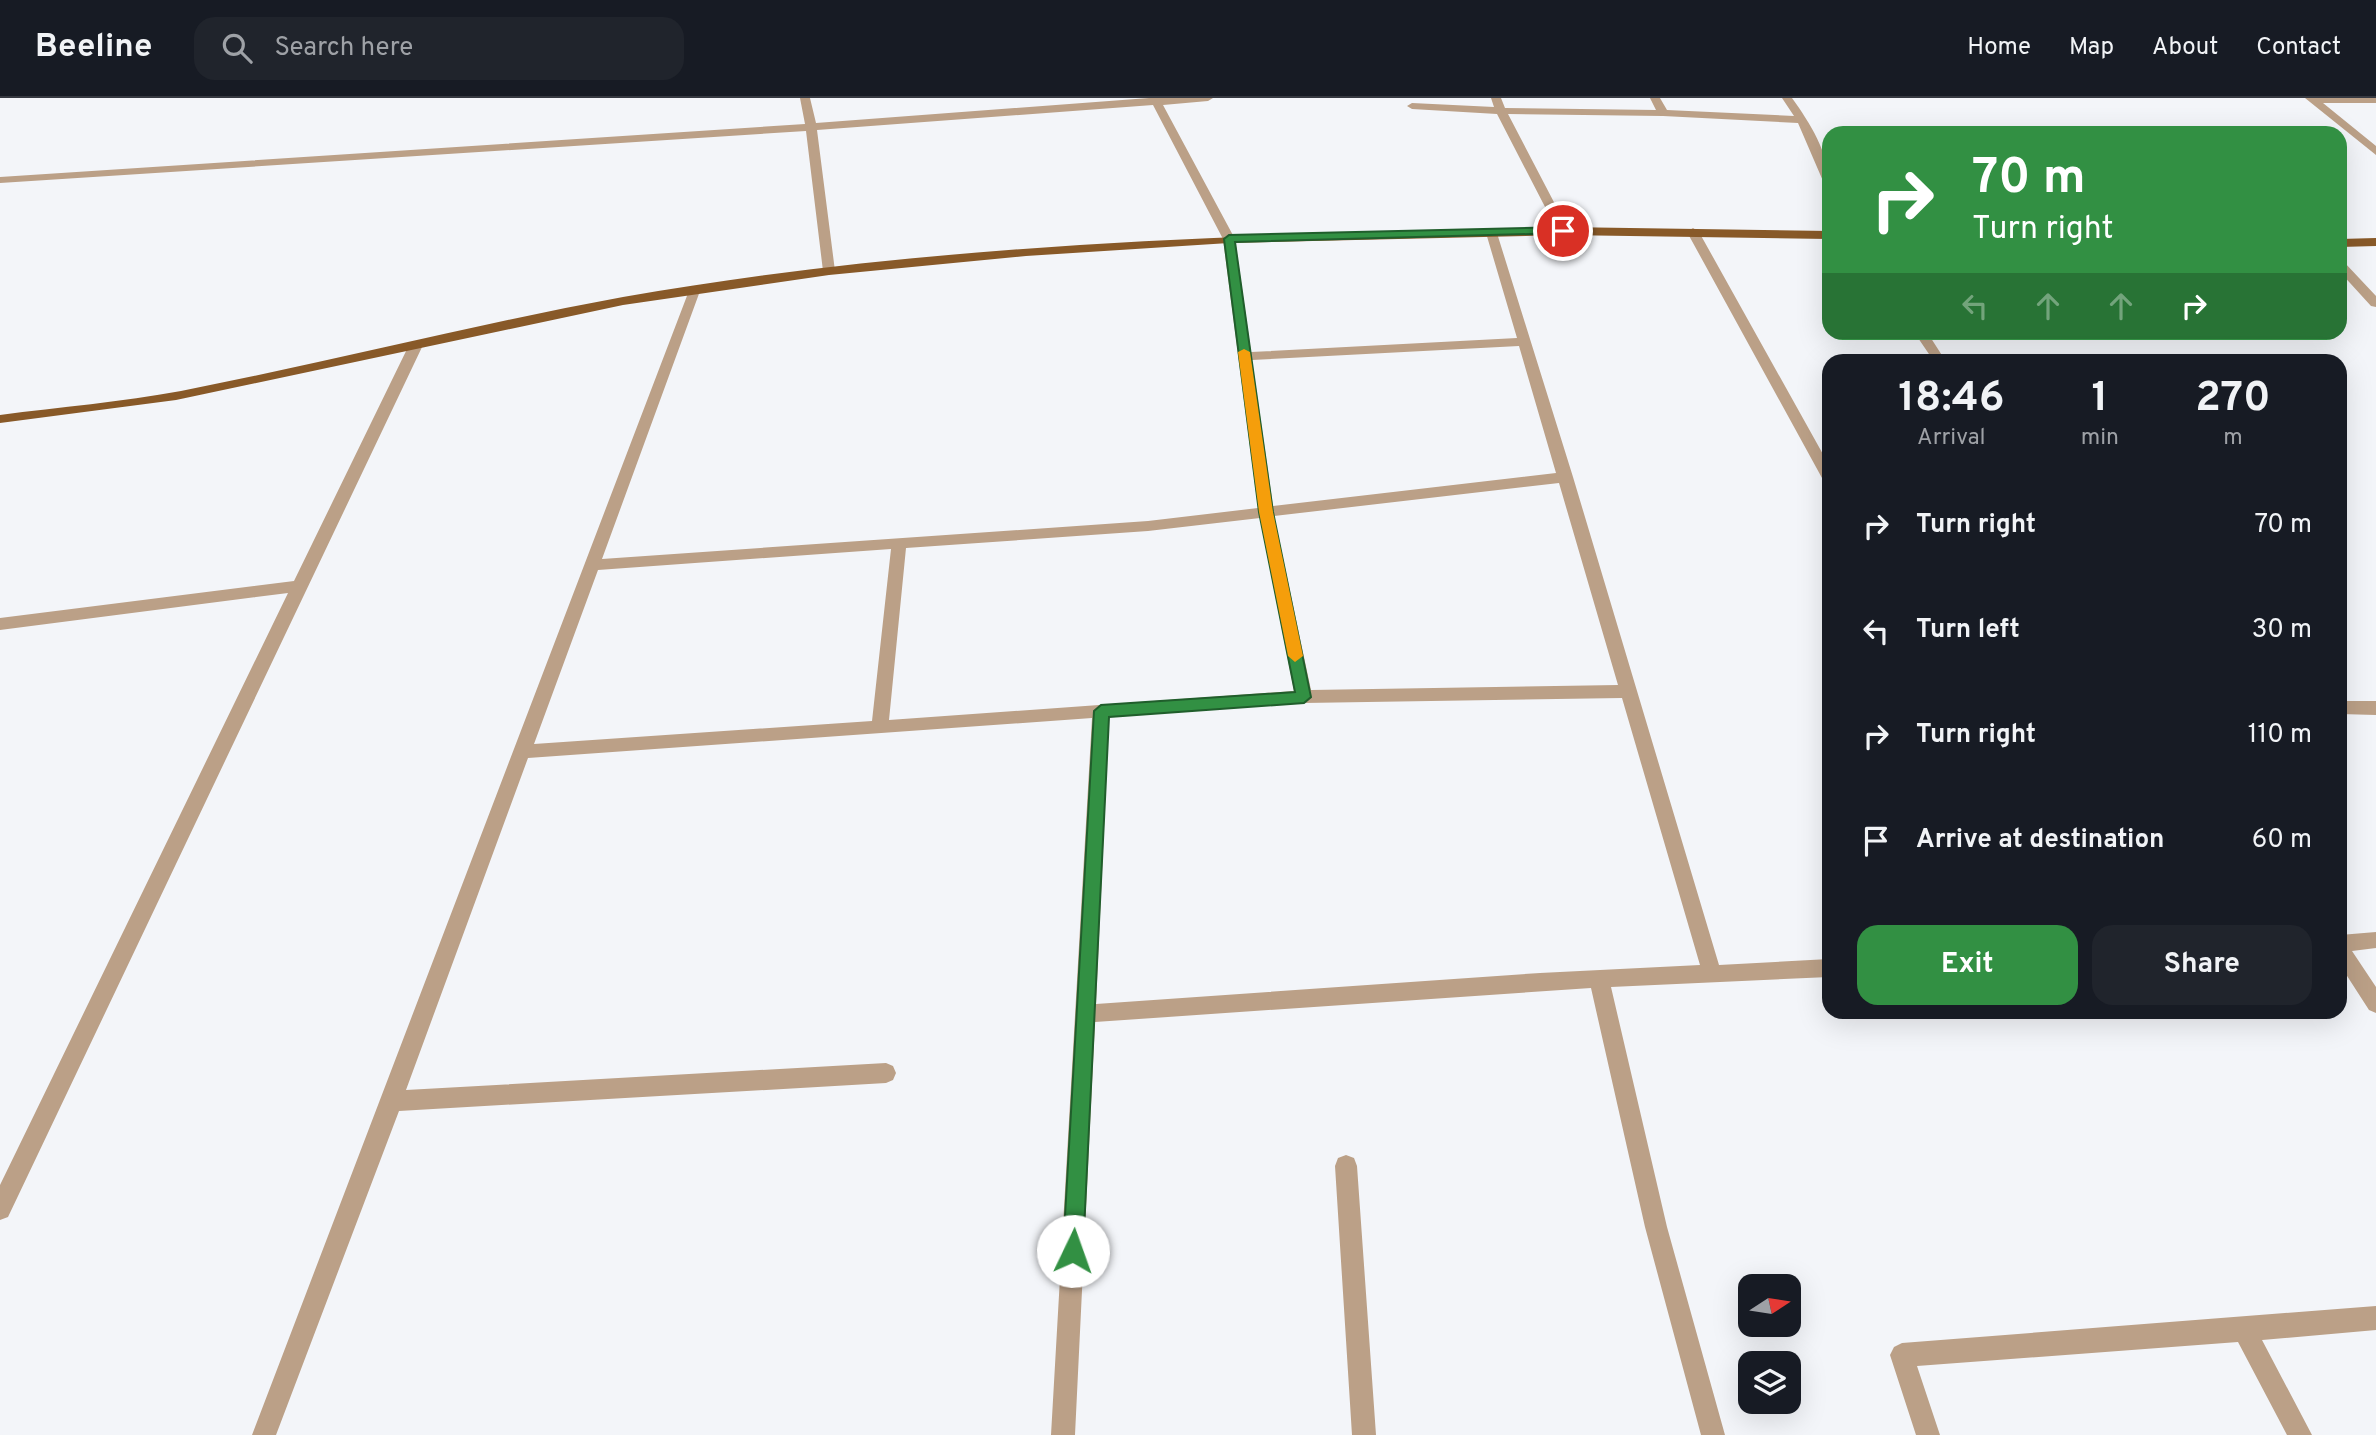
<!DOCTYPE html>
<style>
body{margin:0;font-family:Overpass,sans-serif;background:#20242c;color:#f1f3f6;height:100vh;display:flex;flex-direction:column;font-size:26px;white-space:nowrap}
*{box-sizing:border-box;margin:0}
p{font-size:23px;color:#9ea1a6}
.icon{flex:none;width:38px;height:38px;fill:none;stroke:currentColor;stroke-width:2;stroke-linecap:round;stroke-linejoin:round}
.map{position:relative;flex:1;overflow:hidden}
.sheet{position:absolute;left:1822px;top:256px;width:525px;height:665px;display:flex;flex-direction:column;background:#171b24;border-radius:21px;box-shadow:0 7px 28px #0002}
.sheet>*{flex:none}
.top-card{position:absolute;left:1822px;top:28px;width:525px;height:214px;border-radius:21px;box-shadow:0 7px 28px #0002;background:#329043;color:#fff;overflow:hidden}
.needle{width:46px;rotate:78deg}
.buttons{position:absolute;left:1738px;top:1176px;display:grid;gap:14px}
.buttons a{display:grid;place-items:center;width:63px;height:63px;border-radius:14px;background:#171b24;box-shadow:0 7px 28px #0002;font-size:35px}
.pin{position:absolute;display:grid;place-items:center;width:60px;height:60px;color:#fff;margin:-30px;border:4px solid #fff;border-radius:50%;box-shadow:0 2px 7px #0007}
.me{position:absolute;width:77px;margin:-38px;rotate:3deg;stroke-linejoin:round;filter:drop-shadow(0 0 5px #0008)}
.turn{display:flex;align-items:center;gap:24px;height:147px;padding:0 35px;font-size:32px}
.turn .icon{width:91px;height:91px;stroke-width:2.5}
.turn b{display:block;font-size:49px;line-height:60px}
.lanes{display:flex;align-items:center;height:66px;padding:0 35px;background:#0003;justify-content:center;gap:35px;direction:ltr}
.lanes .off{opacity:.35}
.eta{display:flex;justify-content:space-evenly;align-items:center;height:119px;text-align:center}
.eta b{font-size:42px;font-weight:700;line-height:49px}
.button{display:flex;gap:14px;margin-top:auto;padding:14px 35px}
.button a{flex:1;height:80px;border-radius:21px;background:#329043;color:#fff;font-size:28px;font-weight:700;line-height:80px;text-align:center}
.button a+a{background:#20242c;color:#f1f3f6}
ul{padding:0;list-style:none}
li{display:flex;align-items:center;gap:21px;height:105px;padding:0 35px}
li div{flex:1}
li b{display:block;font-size:26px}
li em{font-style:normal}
header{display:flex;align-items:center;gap:42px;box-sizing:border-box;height:98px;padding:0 35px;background:#171b24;border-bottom:2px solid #363941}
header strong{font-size:33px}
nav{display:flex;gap:38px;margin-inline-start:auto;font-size:24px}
.search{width:490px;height:63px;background:#20242c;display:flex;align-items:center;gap:18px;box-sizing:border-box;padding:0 24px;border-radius:21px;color:#9ea1a6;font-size:26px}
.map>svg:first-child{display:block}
</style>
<header>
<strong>Beeline</strong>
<div class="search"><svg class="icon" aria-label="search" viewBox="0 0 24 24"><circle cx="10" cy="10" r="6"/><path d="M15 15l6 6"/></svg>Search here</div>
<nav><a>Home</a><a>Map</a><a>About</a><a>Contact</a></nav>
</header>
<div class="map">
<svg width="2376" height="1337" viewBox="0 0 2376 1337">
<rect width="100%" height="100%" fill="#f3f5f9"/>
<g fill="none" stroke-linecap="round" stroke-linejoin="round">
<!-- minor -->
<path fill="#bba087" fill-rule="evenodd" d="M800,0H810L816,25L1149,0H1213L1208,3L1163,7L1235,141L1251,254L1517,240L1486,135L1496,132L1573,379L1719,867L1829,861V879L1611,889L1667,1129L1725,1337H1701L1645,1129L1591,890L1095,924L1075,1337H1051L1092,620L528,660L406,992L886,965L893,968L896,975L893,982L886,985L399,1013L276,1337H252L690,190H698L700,193L602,461L1148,423L1258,410L1223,141L1153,7L817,32L835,173L829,177L823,173L806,33L0,85V79L805,26ZM1519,248L1556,375L1273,408L1252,262ZM1559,385L1618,587L1311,592L1274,418ZM1260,420L1294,593L889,622L906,450L1148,433ZM891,451L872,623L534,646L598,472ZM1622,600L1700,867L1540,875L1096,906L1109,619L1304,605Z
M1491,0H1501L1505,10L1656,12L1650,0H1660L1667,12L1794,18L1782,0H1792C1810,25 1829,55 1829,86L1823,83L1798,25L1663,18L1508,16L1569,133L1559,136L1497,16L1412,11L1407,8L1412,5L1494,9Z
M2305,0H2376V5H2323L2376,48V57Z
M1693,130L1699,134L1829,367V385L1822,380L1687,134Z
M2340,163L2344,164L2376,198V209L2371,208L2340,174Z
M1914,234H1927L1945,262H1933Z
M416,243L423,247L8,1119L0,1122V1087L288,495L0,532V520L294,483L409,247Z
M2340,603H2376V617L2340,616Z
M2376,834V850L2352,853L2376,889V915L2369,912L2340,867V837Z
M1346,1057L1354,1060L1357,1068L1376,1337H1352L1335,1068L1338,1060Z
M2376,1208V1232L2262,1242L2312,1337H2287L2238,1244L1917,1268L1940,1337H1916L1890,1257L1894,1249L1902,1245Z"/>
<!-- major -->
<path fill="#885928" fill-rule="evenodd" d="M1563,129L1829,133V141L1563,137L1229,145L1026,158L829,177L623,207L176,302L0,325V317C60,309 122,304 181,293C329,264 475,226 623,199C933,144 1249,137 1563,129Z
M2376,140V148L2340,149V141Z"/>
</g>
<!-- route -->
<path fill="#329043" stroke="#205e2c" stroke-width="2" d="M1563,129L1568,133L1567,135L1235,144L1273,414L1311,599L1304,605L1109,619L1083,1153L1080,1160L1073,1163L1066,1160L1063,1153L1094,613L1101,607L1295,594L1259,414L1224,141L1229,137Z"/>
<!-- slow -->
<path fill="#f59e0b" d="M1244,251L1250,254L1273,414L1303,558L1295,564L1288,558L1259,414L1238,254Z"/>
</svg>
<div class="buttons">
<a><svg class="needle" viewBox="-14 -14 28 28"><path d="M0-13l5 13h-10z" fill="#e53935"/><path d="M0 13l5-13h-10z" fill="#9ea1a6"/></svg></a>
<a><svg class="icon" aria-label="layers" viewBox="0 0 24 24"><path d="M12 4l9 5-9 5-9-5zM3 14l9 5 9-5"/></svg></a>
</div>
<div class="pin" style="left:1563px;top:133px;background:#d93025"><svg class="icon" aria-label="arrive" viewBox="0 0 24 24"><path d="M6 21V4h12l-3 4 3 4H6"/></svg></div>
<svg class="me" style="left:1073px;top:1153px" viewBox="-20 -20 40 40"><circle r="19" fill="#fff"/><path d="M0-13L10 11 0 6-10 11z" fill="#329043"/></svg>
<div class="top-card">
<div class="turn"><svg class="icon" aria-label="right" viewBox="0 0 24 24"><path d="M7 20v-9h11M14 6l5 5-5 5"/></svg><div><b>70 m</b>Turn right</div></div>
<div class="lanes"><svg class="icon off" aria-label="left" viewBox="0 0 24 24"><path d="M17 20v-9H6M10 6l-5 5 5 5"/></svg><svg class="icon off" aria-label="ahead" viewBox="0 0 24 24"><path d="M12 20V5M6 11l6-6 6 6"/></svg><svg class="icon off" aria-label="ahead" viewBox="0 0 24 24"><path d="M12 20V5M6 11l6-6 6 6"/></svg><svg class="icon" aria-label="right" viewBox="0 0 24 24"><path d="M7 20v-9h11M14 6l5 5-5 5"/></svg></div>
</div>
<section class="sheet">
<div class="eta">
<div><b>18:46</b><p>Arrival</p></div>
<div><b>1</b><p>min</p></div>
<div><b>270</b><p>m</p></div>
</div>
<ul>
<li><svg class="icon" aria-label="right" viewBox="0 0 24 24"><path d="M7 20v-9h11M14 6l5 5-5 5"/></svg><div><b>Turn right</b></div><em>70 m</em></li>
<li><svg class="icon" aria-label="left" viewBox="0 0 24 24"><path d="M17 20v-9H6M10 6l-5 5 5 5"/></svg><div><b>Turn left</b></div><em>30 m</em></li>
<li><svg class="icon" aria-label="right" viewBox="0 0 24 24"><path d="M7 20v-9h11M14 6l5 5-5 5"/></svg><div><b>Turn right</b></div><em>110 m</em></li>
<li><svg class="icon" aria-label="arrive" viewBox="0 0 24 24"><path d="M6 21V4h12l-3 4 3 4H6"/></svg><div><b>Arrive at destination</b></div><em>60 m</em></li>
</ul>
<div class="button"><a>Exit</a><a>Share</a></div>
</section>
</div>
